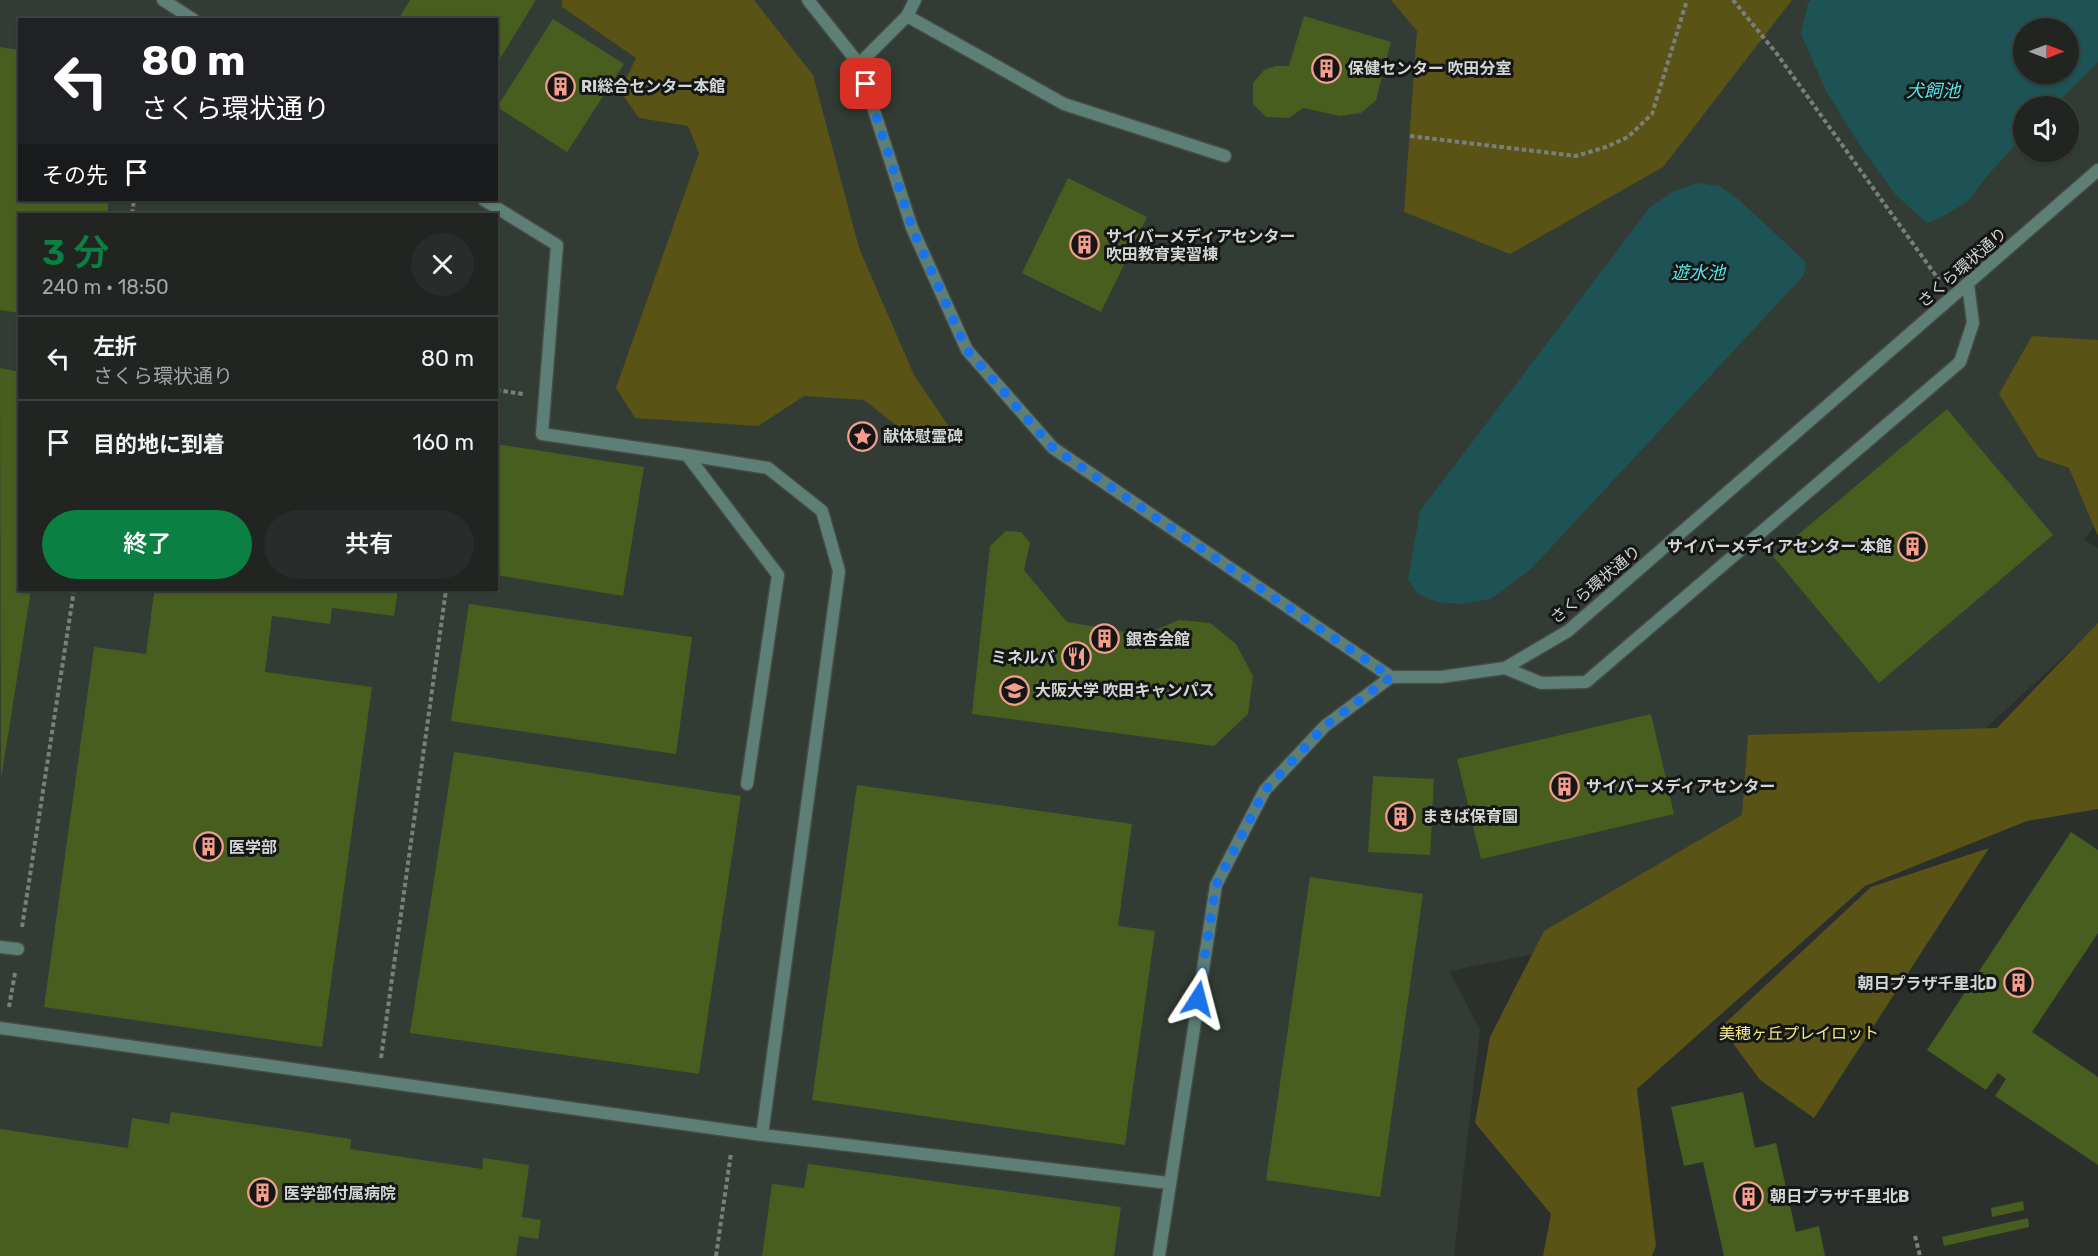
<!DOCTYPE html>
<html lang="ja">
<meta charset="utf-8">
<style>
body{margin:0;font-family:Rubik,"Noto Sans JP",sans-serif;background:#292c2a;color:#f1f3f6;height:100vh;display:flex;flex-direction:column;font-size:22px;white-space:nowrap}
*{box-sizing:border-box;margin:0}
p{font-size:20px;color:#a2a4a5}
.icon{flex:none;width:33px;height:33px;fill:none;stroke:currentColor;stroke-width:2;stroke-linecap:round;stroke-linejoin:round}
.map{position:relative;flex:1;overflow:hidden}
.drawer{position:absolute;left:18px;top:213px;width:480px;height:378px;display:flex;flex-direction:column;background:#212421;border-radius:0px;box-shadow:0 2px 4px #0004,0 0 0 2px #3e413f}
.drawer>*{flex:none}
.banner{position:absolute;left:18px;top:18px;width:480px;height:183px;border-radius:0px;box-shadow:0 2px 4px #0004,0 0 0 2px #3e413f;background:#202124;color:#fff;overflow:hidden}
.needle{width:39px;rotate:90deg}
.fabs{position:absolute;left:2013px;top:18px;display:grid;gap:12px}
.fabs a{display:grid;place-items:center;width:66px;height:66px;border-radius:50%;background:#212421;box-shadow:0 2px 4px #0004,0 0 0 2px #3e413f;font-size:30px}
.pin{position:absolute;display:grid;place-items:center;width:51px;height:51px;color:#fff;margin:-26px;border-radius:12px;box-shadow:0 3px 9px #0006}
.me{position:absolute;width:66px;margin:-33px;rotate:9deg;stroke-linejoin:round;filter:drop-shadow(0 0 4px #0008)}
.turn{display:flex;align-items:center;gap:21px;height:126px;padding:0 24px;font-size:27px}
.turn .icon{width:78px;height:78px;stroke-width:2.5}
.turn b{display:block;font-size:42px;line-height:51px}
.then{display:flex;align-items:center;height:57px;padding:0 24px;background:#0003;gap:12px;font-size:22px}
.round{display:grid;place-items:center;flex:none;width:63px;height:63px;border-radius:32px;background:#292c2a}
.head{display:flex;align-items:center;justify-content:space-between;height:102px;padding:0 24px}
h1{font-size:36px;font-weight:600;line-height:45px;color:#0b8043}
.button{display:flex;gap:12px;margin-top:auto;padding:12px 24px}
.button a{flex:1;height:69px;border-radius:36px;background:#0b8043;color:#fff;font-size:24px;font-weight:600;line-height:69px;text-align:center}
.button a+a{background:#292c2a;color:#f1f3f6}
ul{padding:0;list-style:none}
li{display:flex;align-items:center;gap:18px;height:84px;padding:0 24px;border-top:2px solid #3e413f}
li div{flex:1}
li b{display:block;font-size:22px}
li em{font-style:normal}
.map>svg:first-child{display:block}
</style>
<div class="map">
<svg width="2098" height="1256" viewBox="0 0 2098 1256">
<rect width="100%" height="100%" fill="#2c302c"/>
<!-- built -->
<path fill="#323c34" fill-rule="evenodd" d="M0,0H2098V522L2084,540L2098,548V625L1952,759L1600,941L1449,971L1480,1029L1454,1256H0ZM20,20H496V200H20ZM2024,28H2068V74H2024ZM2024,106H2068V152H2024ZM20,214H496V590H20Z"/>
<!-- green -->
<path fill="#5a5316" d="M562,0H754L813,75L859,248L914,375L956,437L920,444L864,400L804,396L758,426L635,418L616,388L699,153L688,126L639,118L620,91L636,58L562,7Z
M1391,0H1792L1663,167L1510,254L1404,212L1417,31Z
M2032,336L2098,340V536L2069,468L2038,457L1999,394Z
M2098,623V809L2027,821L1865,886L1637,1089L1656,1246L1652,1256H1543L1551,1214L1475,1123L1490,1037L1544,931L1742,815L1748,735L1997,728Z
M1989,848L1814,1118L1760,1080L1721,1027L1871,887Z"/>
<!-- water -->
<path fill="#1d5354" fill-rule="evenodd" d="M1811,0H2098V62L2054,106H2024L2023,136L1988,175L1968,201L1942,217L1927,223L1896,195L1861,147L1826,91L1801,34L1808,3ZM2024,28H2068V74H2024Z
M1697,183L1719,186L1738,199L1806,262L1804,275L1530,570L1491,599L1459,604L1437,602L1418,594L1408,580L1420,511L1650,207L1674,191Z"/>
<!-- building -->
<path fill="#485e1f" d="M410,0H536L496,65V20H398Z
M1304,16L1391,42L1376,100L1361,113L1340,116L1303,108L1289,118L1266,117L1253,104V83L1264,70L1276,66H1289Z
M553,19L624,64L567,152L497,107Z
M0,47L20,50V200H109L107,214H20V313L0,310Z
M1068,178L1147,217L1101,312L1022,273Z
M0,368L20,372V590H31L1,779Z
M1947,409L2053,535L1879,683L1773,556Z
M496,444L644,467L623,596L496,575Z
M1006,531L1021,532L1030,543L1024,570L1067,622L1143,635L1179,620L1210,623L1236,644L1253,676L1248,714L1214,746L972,714L990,546Z
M140,590H398L394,616L332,608L330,624L272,616L265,672L372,687L322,1047L44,1007L94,647L146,654L154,593Z
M469,604L692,637L676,754L451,721Z
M1651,714L1674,814L1481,859L1457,759Z
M454,752L741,796L699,1074L410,1033Z
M1373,776L1434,779L1430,855L1368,852Z
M857,785L1132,824L1118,926L1155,931L1125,1145L812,1100Z
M2071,832L2098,850V933L2032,1032L2098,1077V1165L1995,1096L2006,1079L1998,1073L1986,1090L1927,1050Z
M1310,877L1423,894L1380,1197L1266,1180Z
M1743,1092L1755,1148L1776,1143L1796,1232L1819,1226L1825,1256H1724L1703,1162L1684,1166L1671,1107Z
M171,1112L351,1139L350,1149L482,1169L483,1158L529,1165L522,1217L541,1220L538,1239L519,1236L516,1256H0V1129L128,1148L132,1118L169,1124Z
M808,1164L1121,1207L1114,1256H762L772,1184L804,1188Z
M2023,1201L2024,1210L1992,1217L1991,1208Z
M2028,1218L2029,1227L1944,1246L1942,1237Z"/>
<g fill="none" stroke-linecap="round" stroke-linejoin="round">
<defs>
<path id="service" d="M163,0L194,20
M808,0L859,64L912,228L967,350L1053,448L1391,677H1441L1505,668L1568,631L2098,170
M907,16L1064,104L1225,156
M859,64L907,16L915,0
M484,200L557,245L542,434L687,455L768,468L822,511L839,571L762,1135
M687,455L778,575L747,784
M1505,668L1541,683L1586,682L1960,362L1973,323L1968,284
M0,1028L762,1135L1169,1183
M1159,1256L1216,885L1265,790L1325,726L1391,677"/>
<path id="minor" d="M0,947L18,949"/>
</defs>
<!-- service casing -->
<use href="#service" stroke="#474b47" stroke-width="15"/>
<!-- minor casing -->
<use href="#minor" stroke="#474b47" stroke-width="15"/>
<!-- path -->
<path stroke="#7b7f7b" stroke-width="4" stroke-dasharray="4.5 3" stroke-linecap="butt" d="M1733,0L1777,54L1939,280
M1410,136L1576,156L1606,147L1628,137L1652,114L1687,0
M132,214L134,200
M496,390L523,394
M22,927L74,590
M9,1007L15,973
M381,1058L446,590
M1915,1236L1920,1256
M716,1256L731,1153"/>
<!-- service -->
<use href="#service" stroke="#5e7f75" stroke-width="12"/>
<!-- minor -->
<use href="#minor" stroke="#5e7f75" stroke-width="12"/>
</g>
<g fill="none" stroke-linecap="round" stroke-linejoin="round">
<!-- route -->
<path stroke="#1a73e8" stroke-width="10" stroke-dasharray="0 18" d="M866,84L912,228L967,350L1053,448L1391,677L1325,726L1265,790L1216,885L1198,999"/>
</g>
<!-- icons -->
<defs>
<symbol id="building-ring" viewBox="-11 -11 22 22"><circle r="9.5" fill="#151716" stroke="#f49d8c" stroke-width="1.5"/><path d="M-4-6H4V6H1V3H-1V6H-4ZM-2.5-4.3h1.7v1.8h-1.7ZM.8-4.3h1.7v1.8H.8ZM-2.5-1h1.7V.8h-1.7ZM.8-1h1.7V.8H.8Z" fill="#f49d8c"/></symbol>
<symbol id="sight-ring" viewBox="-11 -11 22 22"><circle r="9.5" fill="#151716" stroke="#f49d8c" stroke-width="1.5"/><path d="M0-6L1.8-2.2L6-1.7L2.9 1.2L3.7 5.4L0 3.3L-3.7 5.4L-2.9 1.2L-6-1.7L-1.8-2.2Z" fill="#f49d8c"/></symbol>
<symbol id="restaurant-ring" viewBox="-11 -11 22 22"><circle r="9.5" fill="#151716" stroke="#f49d8c" stroke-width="1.5"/><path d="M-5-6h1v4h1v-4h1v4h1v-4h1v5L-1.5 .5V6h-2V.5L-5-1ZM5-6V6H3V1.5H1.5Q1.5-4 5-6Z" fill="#f49d8c"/></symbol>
<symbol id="university-ring" viewBox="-11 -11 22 22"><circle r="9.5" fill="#151716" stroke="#f49d8c" stroke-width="1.5"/><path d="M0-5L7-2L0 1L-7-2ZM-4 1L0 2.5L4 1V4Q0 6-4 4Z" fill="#f49d8c"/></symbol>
</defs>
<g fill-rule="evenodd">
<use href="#building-ring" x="1310" y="52" width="33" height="33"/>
<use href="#building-ring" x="544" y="70" width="33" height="33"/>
<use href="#building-ring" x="1068" y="228" width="33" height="33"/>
<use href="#sight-ring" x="846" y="420" width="33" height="33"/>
<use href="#building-ring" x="1896" y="530" width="33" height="33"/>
<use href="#building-ring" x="1088" y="622" width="33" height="33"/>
<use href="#restaurant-ring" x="1060" y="640" width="33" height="33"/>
<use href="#university-ring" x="998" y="674" width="33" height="33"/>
<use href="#building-ring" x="1548" y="770" width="33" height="33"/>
<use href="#building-ring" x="1384" y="800" width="33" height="33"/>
<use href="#building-ring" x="192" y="830" width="33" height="33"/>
<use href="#building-ring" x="2002" y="966" width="33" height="33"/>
<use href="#building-ring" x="246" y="1176" width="33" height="33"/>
<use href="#building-ring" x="1732" y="1180" width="33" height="33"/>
</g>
<g text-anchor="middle" stroke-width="6" stroke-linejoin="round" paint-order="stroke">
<!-- poi labels -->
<g font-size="16" font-weight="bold" fill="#d3d6d3" stroke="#151716" text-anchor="start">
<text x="1348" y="74">保健センター 吹田分室</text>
<text x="581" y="92">RI総合センター本館</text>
<text x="1106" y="242">サイバーメディアセンター<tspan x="1106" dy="18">吹田教育実習棟</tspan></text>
<text x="883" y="442">献体慰霊碑</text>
<text x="1892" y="552" text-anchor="end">サイバーメディアセンター 本館</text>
<text x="1126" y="645">銀杏会館</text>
<text x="1055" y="663" text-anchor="end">ミネルバ</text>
<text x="1035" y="696">大阪大学 吹田キャンパス</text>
<text x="1586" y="792">サイバーメディアセンター</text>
<text x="1422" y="822">まきば保育園</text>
<text x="229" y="853">医学部</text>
<text x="1997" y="989" text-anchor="end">朝日プラザ千里北D</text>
<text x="284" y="1199">医学部付属病院</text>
<text x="1770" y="1202">朝日プラザ千里北B</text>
</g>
<!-- street labels -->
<g font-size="16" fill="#d3d6d3" stroke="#151716">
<text transform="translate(1962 267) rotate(-41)" y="6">さくら環状通り</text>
<text transform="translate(1595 584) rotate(-40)" y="6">さくら環状通り</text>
</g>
<!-- park labels -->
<g font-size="16" fill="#f3e884" stroke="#151716">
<text x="1799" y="1039">美穂ヶ丘プレイロット</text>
</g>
<!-- water labels -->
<g font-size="18" font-style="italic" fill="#52e5e9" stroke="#151716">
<text x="1933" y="97">犬飼池</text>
<text x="1698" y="279">遊水池</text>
</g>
</g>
</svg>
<div class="fabs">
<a><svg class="needle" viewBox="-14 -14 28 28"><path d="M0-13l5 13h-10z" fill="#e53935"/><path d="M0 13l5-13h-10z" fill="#a2a4a5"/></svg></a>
<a><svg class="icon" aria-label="sound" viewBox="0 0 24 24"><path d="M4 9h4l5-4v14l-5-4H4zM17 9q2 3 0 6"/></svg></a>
</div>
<div class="pin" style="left:866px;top:84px;background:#d93025"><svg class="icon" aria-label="arrive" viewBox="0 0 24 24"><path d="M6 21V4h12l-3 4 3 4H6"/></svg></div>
<svg class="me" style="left:1198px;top:999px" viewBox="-20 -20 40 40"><path d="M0-17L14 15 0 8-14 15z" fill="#1a73e8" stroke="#fff" stroke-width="4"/></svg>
<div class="banner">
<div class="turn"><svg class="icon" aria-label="left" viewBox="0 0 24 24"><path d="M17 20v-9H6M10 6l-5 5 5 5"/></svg><div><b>80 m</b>さくら環状通り</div></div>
<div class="then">その先<svg class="icon" aria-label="arrive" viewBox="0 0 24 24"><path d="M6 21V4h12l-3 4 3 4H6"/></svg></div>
</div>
<section class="drawer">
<div class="head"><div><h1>3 分</h1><p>240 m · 18:50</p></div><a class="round"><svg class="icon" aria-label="close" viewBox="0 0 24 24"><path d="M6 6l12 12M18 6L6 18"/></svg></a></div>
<ul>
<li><svg class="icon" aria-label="left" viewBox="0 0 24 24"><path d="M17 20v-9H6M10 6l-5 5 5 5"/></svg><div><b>左折</b><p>さくら環状通り</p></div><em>80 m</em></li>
<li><svg class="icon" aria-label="arrive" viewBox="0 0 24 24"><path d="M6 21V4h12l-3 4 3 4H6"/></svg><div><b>目的地に到着</b></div><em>160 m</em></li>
</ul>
<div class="button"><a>終了</a><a>共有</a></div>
</section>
</div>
